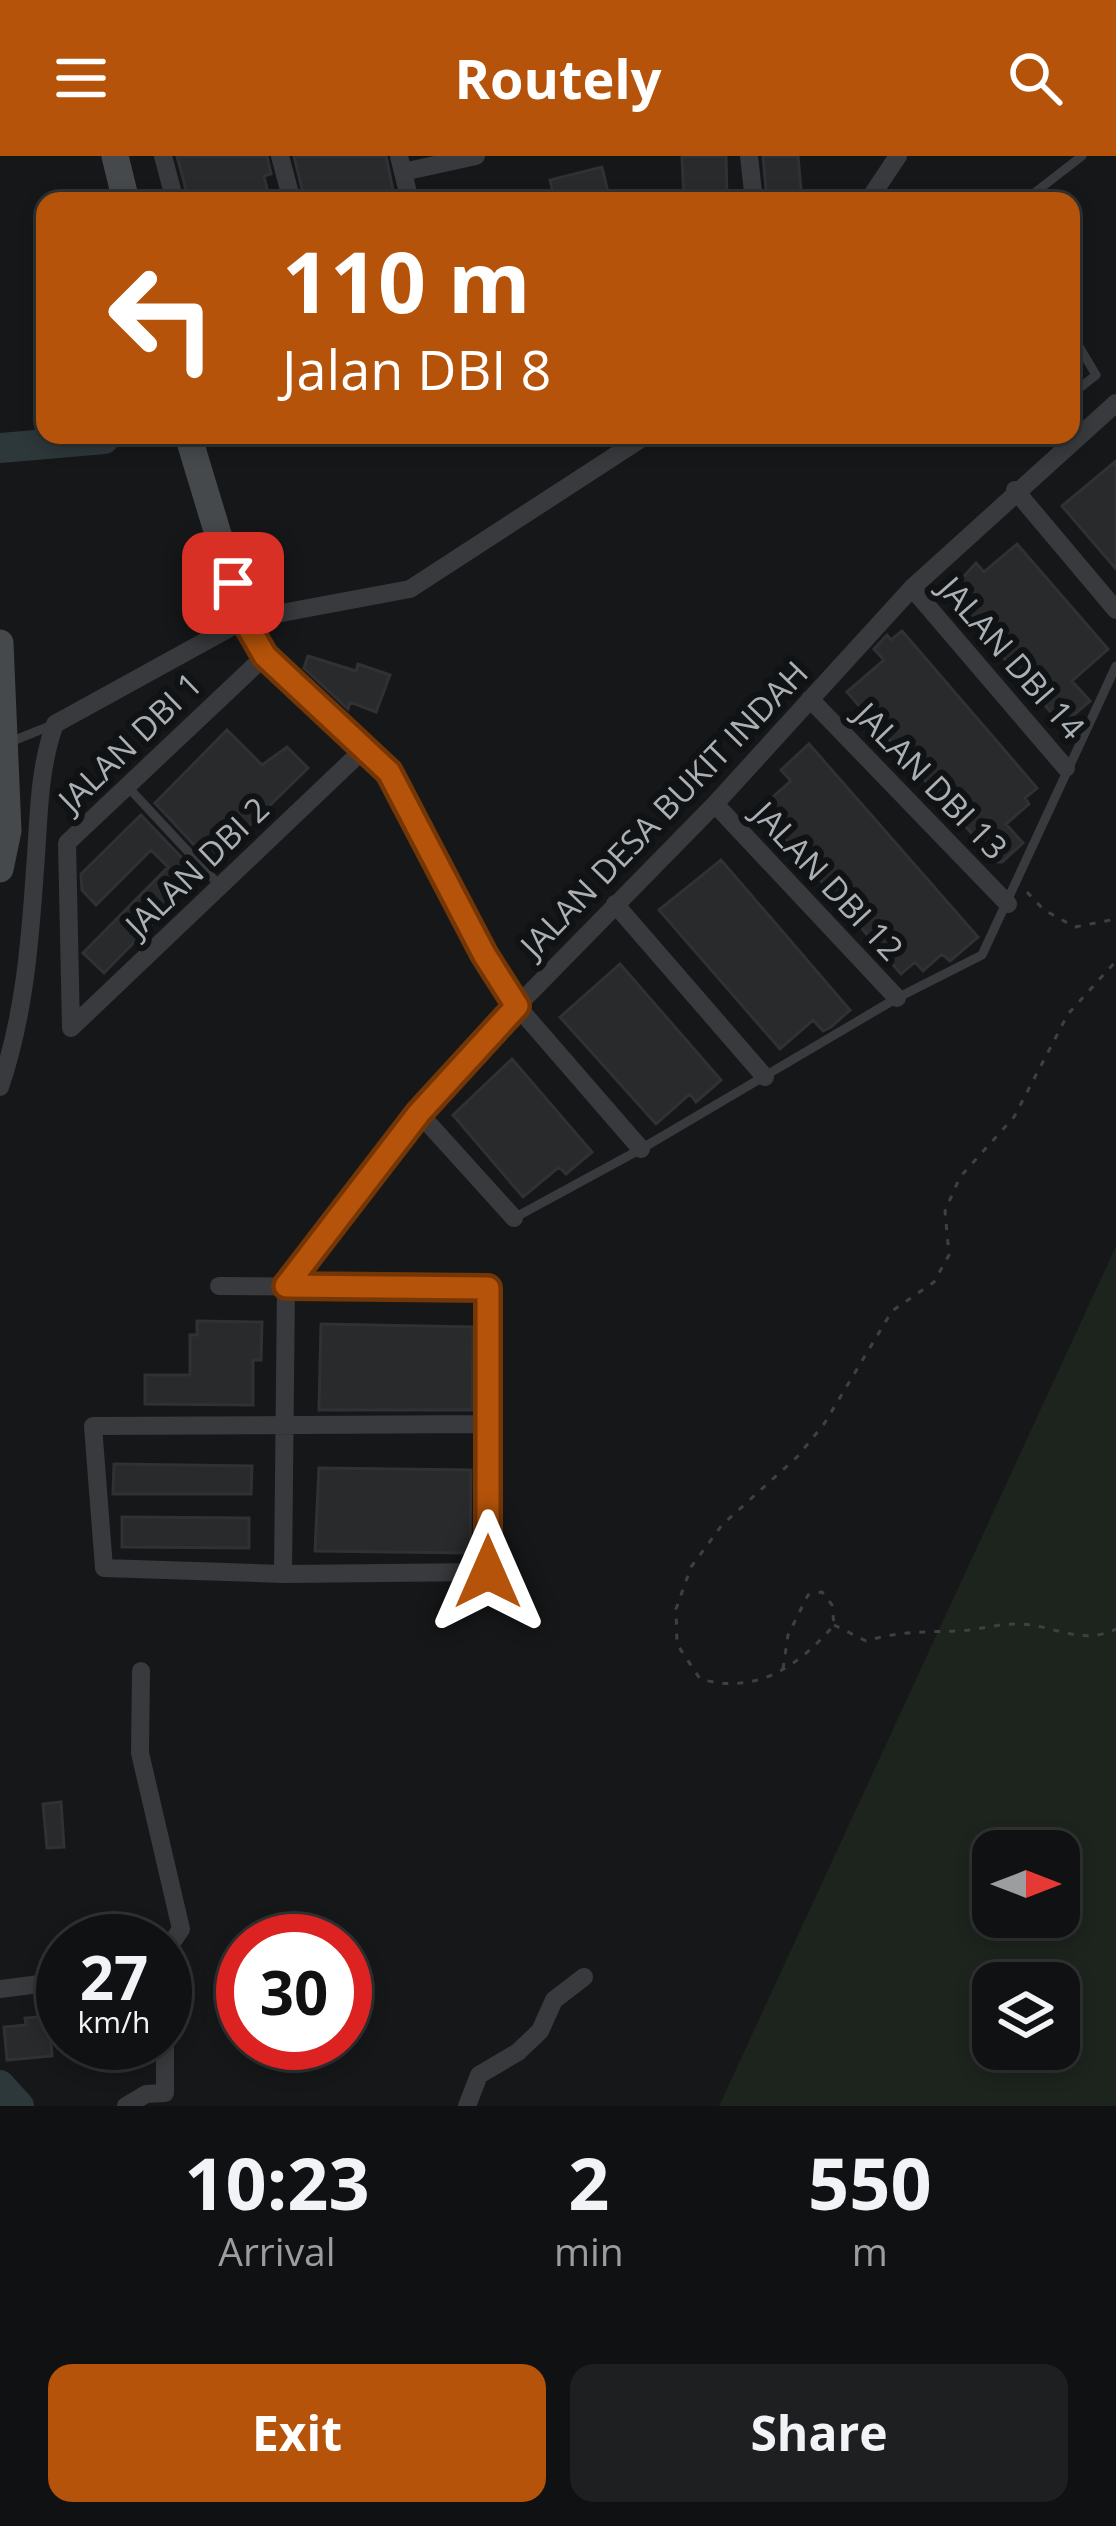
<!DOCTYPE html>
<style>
body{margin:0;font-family:"Open Sans",sans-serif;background:#1e1f20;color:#f1f3f6;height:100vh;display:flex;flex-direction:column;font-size:45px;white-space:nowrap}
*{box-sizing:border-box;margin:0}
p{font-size:39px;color:#9c9d9f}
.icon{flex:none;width:66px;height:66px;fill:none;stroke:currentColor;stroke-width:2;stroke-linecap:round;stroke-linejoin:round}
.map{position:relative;height:1950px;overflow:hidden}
.drawer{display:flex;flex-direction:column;background:#101112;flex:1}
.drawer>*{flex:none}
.hud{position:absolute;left:36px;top:36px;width:1044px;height:252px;border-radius:24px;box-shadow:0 6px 18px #0003,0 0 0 3px #303132;background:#b45309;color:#fff;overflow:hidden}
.needle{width:78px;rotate:90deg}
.buttons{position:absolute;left:972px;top:1674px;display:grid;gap:24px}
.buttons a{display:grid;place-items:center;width:108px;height:108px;border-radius:24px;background:#101112;box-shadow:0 6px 18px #0003,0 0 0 3px #303132;font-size:60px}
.speed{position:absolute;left:36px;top:1758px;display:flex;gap:24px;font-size:60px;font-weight:700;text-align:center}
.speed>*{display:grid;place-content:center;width:156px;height:156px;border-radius:50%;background:#101112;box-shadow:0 6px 18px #0003,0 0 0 3px #303132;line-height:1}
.speed small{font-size:30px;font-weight:400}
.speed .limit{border:18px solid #d22;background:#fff;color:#111}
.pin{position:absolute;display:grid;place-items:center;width:102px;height:102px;color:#fff;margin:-51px;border-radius:24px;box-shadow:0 6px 18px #0006}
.me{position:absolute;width:132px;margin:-66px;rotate:0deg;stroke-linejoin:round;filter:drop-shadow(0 0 9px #0008)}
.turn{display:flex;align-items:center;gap:42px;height:252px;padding:0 48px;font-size:54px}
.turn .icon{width:156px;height:156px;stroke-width:2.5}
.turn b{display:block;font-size:84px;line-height:102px}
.eta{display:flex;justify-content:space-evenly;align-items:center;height:204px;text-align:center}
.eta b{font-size:72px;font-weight:700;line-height:84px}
.button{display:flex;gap:24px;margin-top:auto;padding:24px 48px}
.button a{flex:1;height:138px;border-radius:24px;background:#b45309;color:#fff;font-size:48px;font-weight:700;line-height:138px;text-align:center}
.button a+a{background:#1e1f20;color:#f1f3f6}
header{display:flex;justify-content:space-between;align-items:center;height:156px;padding:0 48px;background:#b45309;color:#fff;font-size:54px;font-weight:700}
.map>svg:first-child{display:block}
</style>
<header><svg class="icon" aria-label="menu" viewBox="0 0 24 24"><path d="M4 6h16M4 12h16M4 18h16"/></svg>Routely<svg class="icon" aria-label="search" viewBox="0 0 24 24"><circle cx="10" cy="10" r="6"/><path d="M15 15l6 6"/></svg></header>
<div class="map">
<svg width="1116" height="1950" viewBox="0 0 1116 1950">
<rect width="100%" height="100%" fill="#161718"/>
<!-- green -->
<path fill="#1d231d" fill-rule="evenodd" d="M1116,1090V1950H719ZM993,1695H1059V1761H993ZM993,1827H1059V1893H993Z"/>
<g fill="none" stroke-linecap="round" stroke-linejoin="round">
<!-- river -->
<path stroke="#2d383b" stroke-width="30" d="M0,292L104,283
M0,1929L19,1950"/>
</g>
<!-- building -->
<path fill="#292a2c" stroke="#303134" stroke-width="3" d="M177,0H267L271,18L264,20L270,45H189Z
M294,0H386L393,34L386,36L388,45H305Z
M682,0H726L727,42L684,45Z
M763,0H798L802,45H767Z
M602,11L610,45H555L550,24Z
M1116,305V413L1062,350Z
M1017,388L1108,493L1072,525L1090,545L1062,569L948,438L976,407L984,416Z
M902,475L1037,632L1025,642L1029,648L1006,668L1023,687L1002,706H997L847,536L884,504L874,493L887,479L891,484Z
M308,500L356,515L358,508L390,519L376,556L350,546L348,553L304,512Z
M227,574L262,609L287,591L308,612L211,707L155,647Z
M809,588L978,781L950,805L942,798L923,815L915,806L901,818L759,653L791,625L781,614Z
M141,659L199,720L104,817L83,797L168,711L151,694L96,749L82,734L81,718Z
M721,704L850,854L831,871L823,875L813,864L780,893L659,754Z
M620,808L721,924L696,946L690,938L656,968L560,861Z
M512,903L592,996L566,1018L559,1011L523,1041L453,959Z
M197,1165L262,1166L261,1204H253V1249L145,1248V1219H190V1179H197Z
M321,1168L473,1171L472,1254H319Z
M114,1308L252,1310L251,1338H113Z
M319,1312L471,1314L470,1397L315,1395Z
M122,1361L249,1362V1392L122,1391Z
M61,1646L64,1691L47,1692L43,1648Z
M49,1860L52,1900L7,1904L4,1871L26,1869L25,1862Z"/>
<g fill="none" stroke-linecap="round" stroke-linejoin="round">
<!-- path -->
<path stroke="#3e4144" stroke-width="3" stroke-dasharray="6 9" stroke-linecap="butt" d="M1027,736L1044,754L1075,771L1116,763
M834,1469L866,1485C899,1475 925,1476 959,1475C978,1474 996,1468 1015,1468C1052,1467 1079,1491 1116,1473
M783,1513L788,1479L808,1439L822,1436L832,1449L834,1469C798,1511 756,1539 700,1523L677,1488L676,1453L691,1411L722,1369L797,1301L824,1268L892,1155L934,1126L949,1099L945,1055L960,1021L1014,961L1068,858L1116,805"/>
<!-- lane -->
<path stroke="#383a3d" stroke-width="9" d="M1024,45L1082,0
M1071,177L1096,219L1071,239
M10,586L55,568
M127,630L220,730
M514,1062L641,993L897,842L982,799L1116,510"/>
<!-- street -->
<path stroke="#383a3d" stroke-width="18" d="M163,0L175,45
M280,0L292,45
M399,0L410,45
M749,0L754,45
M403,16L476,0
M868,45L898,0
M1015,334L1116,454
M912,432L1066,612
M810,543L1008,748
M715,648L897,842
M615,748L765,921
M517,850L641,993
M71,872L67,687L265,500
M71,872L364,593
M0,931C24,861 30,787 35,713C39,664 38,614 55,568L244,464L410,433L647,279
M419,957L514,1062
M219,1130L488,1132L487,1416L283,1418L104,1412L93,1270L488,1268
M283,1418L286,1130L419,957L517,850L715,648L912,432L1116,247
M141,1515L140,1597L181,1773L165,1797
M0,1833L63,1825
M126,1950L146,1938L165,1937V1847
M467,1950L479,1919L518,1896L540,1875L554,1844L584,1821"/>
<!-- secondary -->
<path stroke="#46494c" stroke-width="27" d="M115,0L126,45
M188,279L244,464L265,500L389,617L484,798L517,850
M0,487L8,675L0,713"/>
</g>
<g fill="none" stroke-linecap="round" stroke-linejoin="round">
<defs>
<path id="route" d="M233,427L244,464L265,500L389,616L484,798L517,850L419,957L286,1130L488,1132V1416"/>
</defs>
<!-- route casing -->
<use href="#route" stroke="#753606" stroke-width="30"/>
<!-- route -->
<use href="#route" stroke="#b45309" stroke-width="21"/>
</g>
<g text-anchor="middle" stroke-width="12" stroke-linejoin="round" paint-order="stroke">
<!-- street labels -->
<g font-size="33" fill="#a9b1b7" stroke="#111213">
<text transform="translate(1012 502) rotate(49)" y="12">JALAN DBI 14</text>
<text transform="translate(130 586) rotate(-44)" y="12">JALAN DBI 1</text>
<text transform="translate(931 625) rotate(46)" y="12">JALAN DBI 13</text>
<text transform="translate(664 653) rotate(-46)" y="12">JALAN DESA BUKIT INDAH</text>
<text transform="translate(197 711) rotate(-44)" y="12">JALAN DBI 2</text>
<text transform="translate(828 725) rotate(47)" y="12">JALAN DBI 12</text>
</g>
</g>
</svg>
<div class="buttons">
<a><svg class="needle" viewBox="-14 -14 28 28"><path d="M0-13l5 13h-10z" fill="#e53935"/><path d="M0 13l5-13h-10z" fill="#9c9d9f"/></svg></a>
<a><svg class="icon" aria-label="layers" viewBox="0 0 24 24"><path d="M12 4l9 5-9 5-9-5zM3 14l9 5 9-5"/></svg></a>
</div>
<div class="speed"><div>27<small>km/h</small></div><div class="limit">30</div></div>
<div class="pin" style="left:233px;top:427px;background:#d93025"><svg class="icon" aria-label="arrive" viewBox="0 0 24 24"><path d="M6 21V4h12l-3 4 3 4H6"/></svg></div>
<svg class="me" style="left:488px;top:1416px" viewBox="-20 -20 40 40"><path d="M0-17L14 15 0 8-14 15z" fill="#b45309" stroke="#fff" stroke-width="4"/></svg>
<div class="hud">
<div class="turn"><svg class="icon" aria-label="left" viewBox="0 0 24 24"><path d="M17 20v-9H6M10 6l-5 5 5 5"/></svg><div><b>110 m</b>Jalan DBI 8</div></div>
</div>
</div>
<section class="drawer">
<div class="eta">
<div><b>10:23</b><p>Arrival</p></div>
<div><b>2</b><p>min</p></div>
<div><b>550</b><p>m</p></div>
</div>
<div class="button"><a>Exit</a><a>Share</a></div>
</section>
